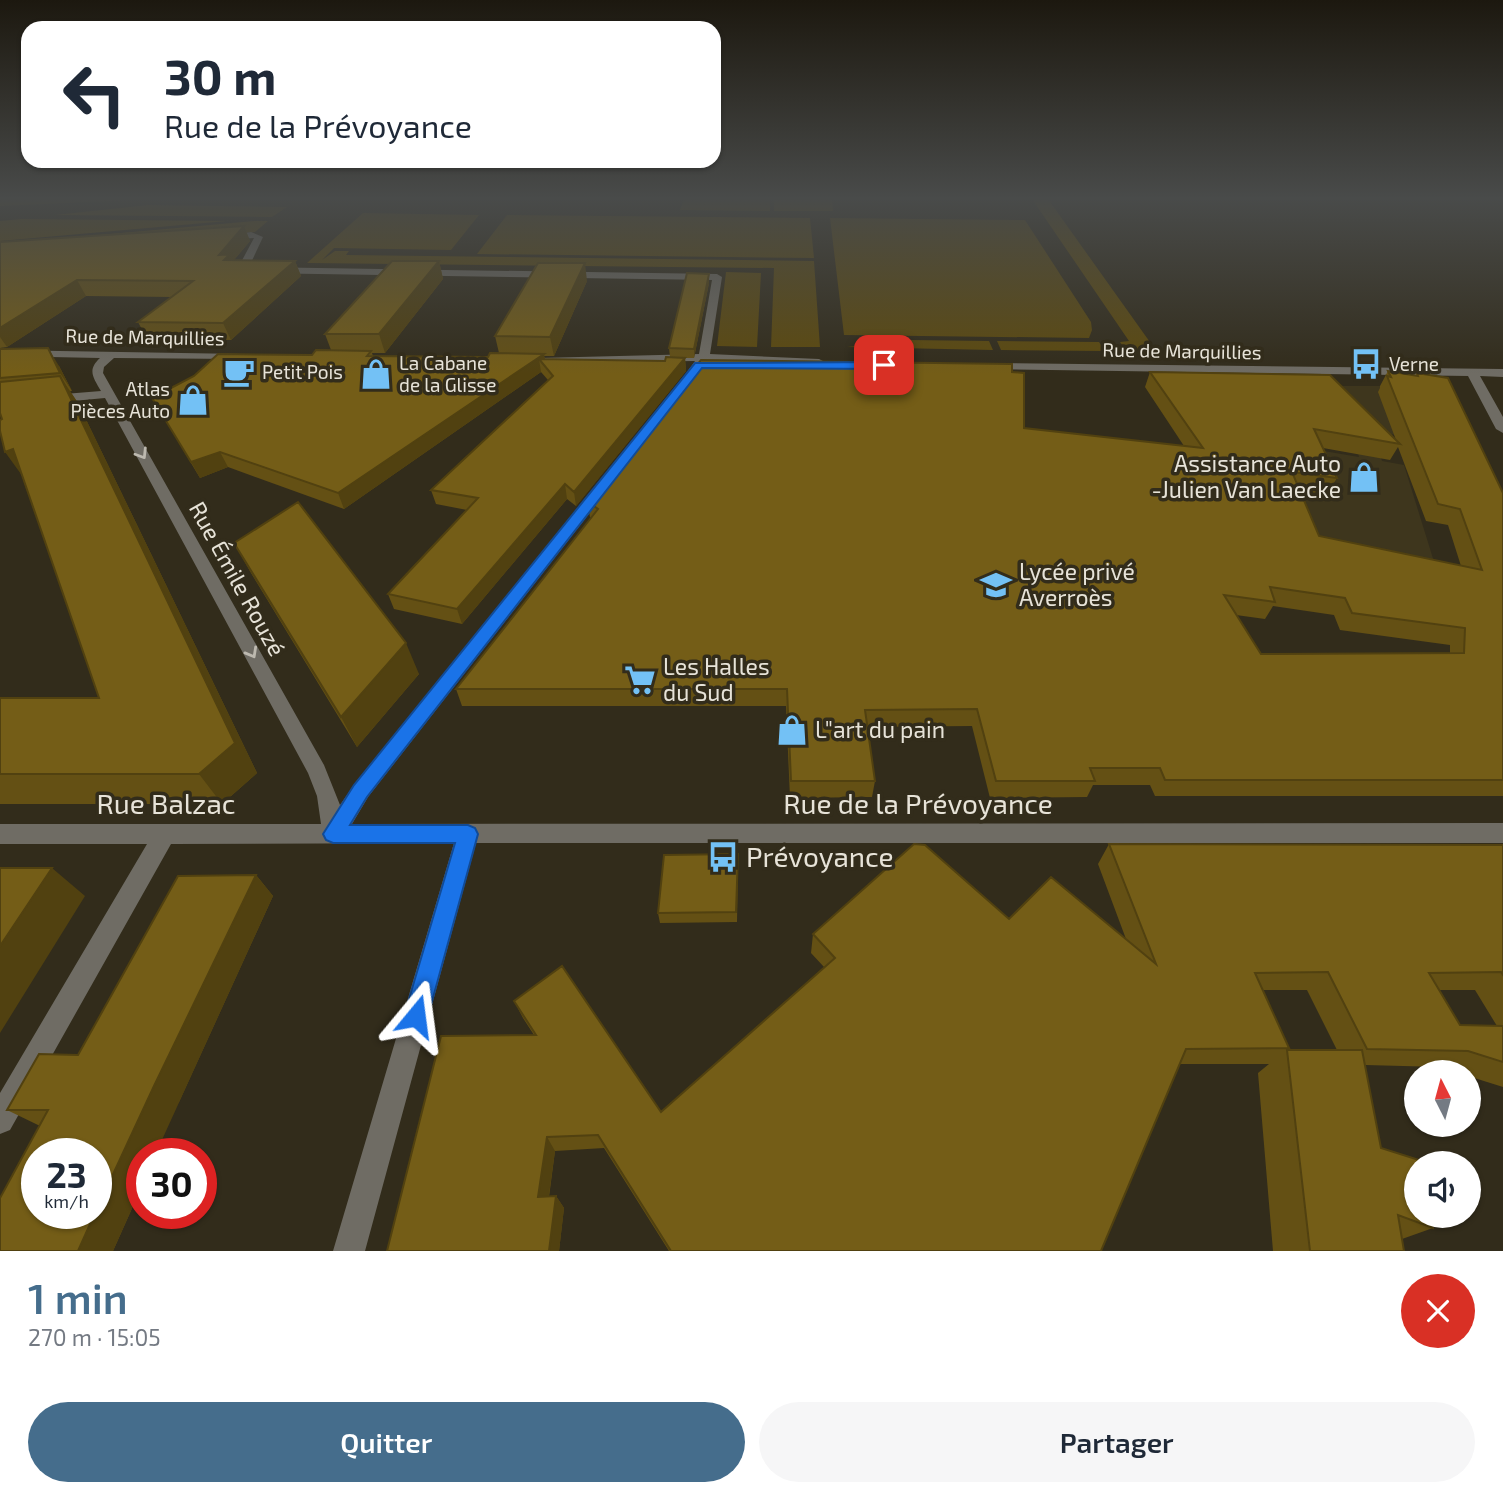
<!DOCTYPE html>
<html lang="fr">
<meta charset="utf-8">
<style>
body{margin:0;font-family:"Exo 2",sans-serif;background:#f6f6f7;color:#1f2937;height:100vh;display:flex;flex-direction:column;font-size:26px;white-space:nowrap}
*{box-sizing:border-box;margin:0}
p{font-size:23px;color:#747a83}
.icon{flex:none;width:38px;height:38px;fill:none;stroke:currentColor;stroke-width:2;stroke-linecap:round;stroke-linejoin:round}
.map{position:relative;height:1251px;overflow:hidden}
.panel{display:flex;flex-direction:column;background:#fff;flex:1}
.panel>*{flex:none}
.banner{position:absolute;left:21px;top:21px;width:700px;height:147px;border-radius:21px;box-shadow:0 2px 5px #0004;background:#fff;color:#1f2937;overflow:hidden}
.needle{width:46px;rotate:354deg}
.buttons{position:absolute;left:1404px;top:1060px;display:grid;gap:14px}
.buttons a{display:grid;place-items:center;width:77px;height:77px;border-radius:50%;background:#fff;box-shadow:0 2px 5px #0004;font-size:35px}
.speed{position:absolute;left:21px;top:1138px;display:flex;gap:14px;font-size:35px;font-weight:700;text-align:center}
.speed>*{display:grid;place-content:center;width:91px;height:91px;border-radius:50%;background:#fff;box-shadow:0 2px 5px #0004;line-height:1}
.speed small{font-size:18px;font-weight:400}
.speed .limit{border:10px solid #d22;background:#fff;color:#111}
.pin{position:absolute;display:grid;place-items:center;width:60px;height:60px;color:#fff;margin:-30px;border-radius:14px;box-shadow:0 4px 10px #0006}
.me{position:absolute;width:77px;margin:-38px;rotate:16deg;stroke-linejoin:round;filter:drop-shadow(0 0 5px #0008)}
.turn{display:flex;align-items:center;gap:24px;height:147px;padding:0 28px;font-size:32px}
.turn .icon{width:91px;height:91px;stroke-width:2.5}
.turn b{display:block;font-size:49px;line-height:60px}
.round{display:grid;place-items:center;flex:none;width:74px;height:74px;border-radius:37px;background:#f6f6f7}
.head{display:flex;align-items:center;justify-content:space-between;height:119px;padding:0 28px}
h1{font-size:42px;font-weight:600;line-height:52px;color:#456d8c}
.action{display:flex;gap:14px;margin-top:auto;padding:14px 28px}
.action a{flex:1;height:80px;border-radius:42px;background:#456d8c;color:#fff;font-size:28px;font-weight:600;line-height:80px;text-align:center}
.action a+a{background:#f6f6f7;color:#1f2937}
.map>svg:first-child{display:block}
</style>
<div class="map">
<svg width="1503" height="1251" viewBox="0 0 1503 1251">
<rect width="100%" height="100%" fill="#322c1b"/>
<!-- built -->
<path fill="#3e361d" d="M1319,386H1380L1395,435L1374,432L1382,461L1404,465L1440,581L1309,553L1283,489L1306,448L1359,457L1348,417Z"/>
<!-- green -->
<path fill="#5d4a0e" d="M0,199H154L0,206Z
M684,199H770V211L680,210Z
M774,199H832L833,211H774Z
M1032,199H1048L1157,352H1126L1120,342L1129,341Z
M148,205L287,207L272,217L55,215Z
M363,213L479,215L451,250L334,248L322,260L335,251H349L346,255L814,261L820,347H771L774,268L307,263Z
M507,215L810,218L814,258L477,254Z
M830,218L1025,220L1091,322L1092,330L1089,338L844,335Z
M22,219L227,221L0,241V221Z
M254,221H268L255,232L0,251V244Z
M726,272L761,273L757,347L717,346Z
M909,340L989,341L993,350L847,347Z
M997,341L1099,342L1105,351L1001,350Z"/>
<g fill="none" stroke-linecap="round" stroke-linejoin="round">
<!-- minor -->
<path fill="#6f6c64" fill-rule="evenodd" d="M251,232L263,237L249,267L717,274L722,277L710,354L819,359L825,362L819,365L707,361L692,382L688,383L682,379L695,361L543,363L539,362V358L699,354L712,280L246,273L239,266L254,238L225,240L221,237Z
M0,350L242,354V358L238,359L114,358L104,367L103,373L324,765L340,805L354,785L596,486H606L608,489L606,492L368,797L352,824L1503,823V843H476L365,1251H333L454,843L171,844L10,1130L0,1134V1093L147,844H0V824H321L317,796L308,773L105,398L52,403L46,399L52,395L101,391C93,377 87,370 100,358L0,356Z
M989,363L1503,369V377L1480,376L1503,417V433L1496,429L1468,376L985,369L983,367Z"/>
</g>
<!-- wall -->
<path fill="#645014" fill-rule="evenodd" d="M244,226L250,241L234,260L295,261L301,276L231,340L147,339L138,322L172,297L86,296L7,347L0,348V242Z
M439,261L443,279L385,353H372L373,356L488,357L499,353L495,336L587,281L554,356H544L545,359L665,361L670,357L669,348L709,283L694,358H685L686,371L576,506L567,499L462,624L394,609L388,594L467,510L436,504L431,490L548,380L541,372L344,509L228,467L200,478L152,398L331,350L325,334Z
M0,349L59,366L72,391H70L78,403L257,773L222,804H0V698H99L0,413Z
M1388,371L1416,375L1417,373L1503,493V796H1155L1150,785H1093L1087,797L990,798L972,726L867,727L875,781L872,797L790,798L786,706H462L456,689L591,518L590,517L587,501L1024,428L1184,446L1145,387L1150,372L1396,440L1378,392L1380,388V386ZM1398,447L1426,521L1448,525L1461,566L1319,536L1299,491L1327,494L1337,478L1323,448L1390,460ZM1273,606L1334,615L1340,630L1450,645V653L1261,654L1236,615L1265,619Z
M234,543L419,674L357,747L251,573Z
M1109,844L1503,845V1087L1468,1076V1073H1458L1441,1067L1365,1065L1381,1148L1433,1228L1402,1239L1404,1251H1273L1258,1073L1269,1064H1180L1101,1251H669L604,1148L555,1151L549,1197L556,1196L564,1208L559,1251H387L534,1035L523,1018L514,1001L661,1112L824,967L811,953L813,934L1009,919L1126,939L1098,864ZM1263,990H1307L1337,1050H1287L1289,1048ZM1439,990H1475L1497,1026L1460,1025Z
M738,865L737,922L660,923L658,913Z
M256,875L273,896L179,1102L142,1153V1186L113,1251H0L40,1125H38L7,1110L78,1055Z"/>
<!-- shaded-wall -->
<path fill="#514110" d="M244,226L250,241L233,261L237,270L219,255Z
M295,261L301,276L231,340L223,323Z
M439,261L443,279L385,353L379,334Z
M585,263L587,281L554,356L550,337Z
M709,274V283L694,358V349Z
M77,280L86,296L7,347L0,337V328Z
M48,348L59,366L72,391L60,373Z
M544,354L546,368L539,359L541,372L344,509L338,493Z
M685,358L686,371L576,506L574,492Z
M60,376L78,403L257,773L222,804L199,774Z
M13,449L26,481L5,452Z
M220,452L228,467L200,478L191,462Z
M565,484L567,499L462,624L457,609Z
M406,643L419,674L357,747L341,717Z
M52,868L85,896L0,1033V946Z
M256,875L273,896L156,1153H142V1186L113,1251H78L154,1086Z
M547,1137L555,1151L547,1209L538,1197Z
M556,1196L564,1208L559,1251H549Z"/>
<!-- building -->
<path fill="#745d17" stroke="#514110" stroke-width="2" fill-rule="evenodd" d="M244,226L219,255L230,254L224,260L295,261L223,323L138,322L193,281L77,280L0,328V242Z
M392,261H439L379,334H325Z
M538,263H585L550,337L495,336Z
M687,273L709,274L694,349L669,348Z
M48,348L60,373L0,378V349Z
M316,350L371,351L367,356L488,357L490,353L544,354L338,493L220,452L191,462L152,398L194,376L218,354L312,355Z
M666,357L685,358L574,492L565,484L457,609L388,594L478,498L431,490L553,376L539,359L665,361Z
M701,360L1012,364V372L1024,373V428L1203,448L1150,372L1330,375L1400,444L1314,429L1337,478L1292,472L1319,536L1482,570L1460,509L1438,504L1387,376L1391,377L1388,371L1418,376L1417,373L1448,378L1503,493V780H1165L1160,768H1090L1095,781H996L977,709L865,710L875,781H791L787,689H456L598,509L587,501ZM1270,587L1345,598L1352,613L1465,628L1464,653L1261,654L1224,595L1275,602Z
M60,376L235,743L199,774H0V698H99L13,449L5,452L0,431V420L2,419L0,413V382Z
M298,502L406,643L341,717L234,543Z
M914,844L925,845L1009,919L1051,877L1156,964L1109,844L1503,845V975L1501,972L1429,973L1460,1025L1503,1026V1062L1468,1051L1367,1049L1328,972L1255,973L1289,1048L1186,1049L1101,1251H671L598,1135L547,1137L538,1197L556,1196L549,1251H387L441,1036L536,1035L514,1001L562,966L661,1112L835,958L813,934Z
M738,854L736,912L658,913L664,855Z
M0,868H52L0,946Z
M256,875L154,1086L96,1211V1153H37V1213H95L78,1251H0V1198L48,1110H7L39,1054L78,1055L178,876Z
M1287,1050H1362L1381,1148L1419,1160V1164H1416V1216H1431L1433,1228L1398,1215L1404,1251H1310Z"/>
<!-- one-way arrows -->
<defs><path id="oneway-chevron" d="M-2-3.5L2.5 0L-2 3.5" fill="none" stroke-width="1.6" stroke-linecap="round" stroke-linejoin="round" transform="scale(1.75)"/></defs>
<g stroke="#bdb9af">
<use href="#oneway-chevron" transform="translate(142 454) rotate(58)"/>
<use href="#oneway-chevron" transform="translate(252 653) rotate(61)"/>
</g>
<!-- sky -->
<linearGradient id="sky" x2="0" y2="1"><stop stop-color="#1c180f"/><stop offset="0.53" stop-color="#494b4a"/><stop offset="1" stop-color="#494b4a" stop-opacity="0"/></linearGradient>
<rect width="1503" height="374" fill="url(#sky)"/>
<!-- route -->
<path fill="#1a73e8" stroke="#114b97" stroke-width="2" d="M695,363L884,362L889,365L884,369L702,368L367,797L350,825H468L475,828L478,834L428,1016L425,1024L416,1027L408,1024L404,1016L455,843H333L326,840L323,834L354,785Z"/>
<!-- icons -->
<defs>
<symbol id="bus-bare" viewBox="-9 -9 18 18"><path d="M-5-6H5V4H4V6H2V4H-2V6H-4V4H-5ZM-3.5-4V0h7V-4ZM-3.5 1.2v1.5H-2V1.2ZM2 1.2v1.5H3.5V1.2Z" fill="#73c1f5" stroke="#322c1b" stroke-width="2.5" paint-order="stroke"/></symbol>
<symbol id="cafe-bare" viewBox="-9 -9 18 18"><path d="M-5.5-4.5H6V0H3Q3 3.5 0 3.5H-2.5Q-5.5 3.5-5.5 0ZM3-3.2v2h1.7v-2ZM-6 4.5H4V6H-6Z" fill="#73c1f5" stroke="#322c1b" stroke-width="2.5" paint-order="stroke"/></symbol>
<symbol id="shop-bare" viewBox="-9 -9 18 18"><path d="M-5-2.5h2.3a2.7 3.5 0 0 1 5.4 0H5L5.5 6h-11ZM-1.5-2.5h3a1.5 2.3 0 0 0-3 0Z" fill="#73c1f5" stroke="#322c1b" stroke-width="2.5" paint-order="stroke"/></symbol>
<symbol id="school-bare" viewBox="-9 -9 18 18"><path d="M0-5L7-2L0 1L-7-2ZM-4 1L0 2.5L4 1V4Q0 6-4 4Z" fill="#73c1f5" stroke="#322c1b" stroke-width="2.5" paint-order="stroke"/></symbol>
<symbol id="supermarket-bare" viewBox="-9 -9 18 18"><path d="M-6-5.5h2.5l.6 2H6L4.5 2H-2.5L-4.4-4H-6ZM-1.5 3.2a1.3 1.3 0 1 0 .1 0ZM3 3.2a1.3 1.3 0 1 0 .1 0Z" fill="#73c1f5" stroke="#322c1b" stroke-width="2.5" paint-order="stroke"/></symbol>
</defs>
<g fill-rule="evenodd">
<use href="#bus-bare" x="1344" y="342" width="44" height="44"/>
<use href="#cafe-bare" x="217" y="350" width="44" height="44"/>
<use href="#shop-bare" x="354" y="352" width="44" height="44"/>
<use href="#shop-bare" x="171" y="378" width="44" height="44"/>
<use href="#shop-bare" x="1342" y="455" width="44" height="44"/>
<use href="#school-bare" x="974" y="563" width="44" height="44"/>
<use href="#supermarket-bare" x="618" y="658" width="44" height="44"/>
<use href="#shop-bare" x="770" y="708" width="44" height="44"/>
<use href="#bus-bare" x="701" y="835" width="44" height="44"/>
</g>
<g text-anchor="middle" stroke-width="7" stroke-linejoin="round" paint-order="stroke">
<!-- far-street labels -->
<g font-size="19" fill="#e7e3d8" stroke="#322c1b">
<text transform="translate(145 337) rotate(1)" y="7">Rue de Marquillies</text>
<text transform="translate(1182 351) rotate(1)" y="7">Rue de Marquillies</text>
</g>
<!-- far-poi labels -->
<g font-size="19" fill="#e7e3d8" stroke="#322c1b" text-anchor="start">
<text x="399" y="370">La Cabane<tspan x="399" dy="22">de la Glisse</tspan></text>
<text x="1389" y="371">Verne</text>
<text x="262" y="379">Petit Pois</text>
<text x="170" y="396" text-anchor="end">Atlas<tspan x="170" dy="22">Pièces Auto</tspan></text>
</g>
<!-- poi labels -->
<g font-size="23" fill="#e7e3d8" stroke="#322c1b" text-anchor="start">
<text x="1341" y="472" text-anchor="end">Assistance Auto<tspan x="1341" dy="26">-Julien Van Laecke</tspan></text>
<text x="1019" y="580">Lycée privé<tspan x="1019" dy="26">Averroès</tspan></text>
<text x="663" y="675">Les Halles<tspan x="663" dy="26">du Sud</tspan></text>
<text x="815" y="738">L"art du pain</text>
</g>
<!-- street labels -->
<g font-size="23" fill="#e7e3d8" stroke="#322c1b">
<text transform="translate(237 579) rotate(61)" y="8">Rue Émile Rouzé</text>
</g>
<!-- near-street labels -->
<g font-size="28" fill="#e7e3d8" stroke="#322c1b">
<text x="166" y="814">Rue Balzac</text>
<text x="918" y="814">Rue de la Prévoyance</text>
</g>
<!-- near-poi labels -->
<g font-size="28" fill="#e7e3d8" stroke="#322c1b" text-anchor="start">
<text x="746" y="867">Prévoyance</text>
</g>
</g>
</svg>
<div class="buttons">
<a><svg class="needle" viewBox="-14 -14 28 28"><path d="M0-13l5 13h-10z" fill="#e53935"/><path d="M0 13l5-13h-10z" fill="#747a83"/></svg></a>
<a><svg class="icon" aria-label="sound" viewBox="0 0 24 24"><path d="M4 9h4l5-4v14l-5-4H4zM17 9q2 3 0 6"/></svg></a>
</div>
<div class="speed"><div>23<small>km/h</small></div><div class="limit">30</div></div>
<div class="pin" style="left:884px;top:365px;background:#d93025"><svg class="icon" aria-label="arrive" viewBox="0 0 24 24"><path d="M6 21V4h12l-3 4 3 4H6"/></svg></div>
<svg class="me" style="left:416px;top:1016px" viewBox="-20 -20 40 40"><path d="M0-17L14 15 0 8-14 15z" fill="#1a73e8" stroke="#fff" stroke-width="4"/></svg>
<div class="banner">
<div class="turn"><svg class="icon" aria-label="left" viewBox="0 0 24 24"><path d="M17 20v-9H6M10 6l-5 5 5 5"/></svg><div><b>30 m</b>Rue de la Prévoyance</div></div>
</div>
</div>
<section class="panel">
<div class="head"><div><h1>1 min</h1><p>270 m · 15:05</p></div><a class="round" style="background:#d93025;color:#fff"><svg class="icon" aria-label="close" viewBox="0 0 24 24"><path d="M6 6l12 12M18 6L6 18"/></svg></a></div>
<div class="action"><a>Quitter</a><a>Partager</a></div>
</section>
